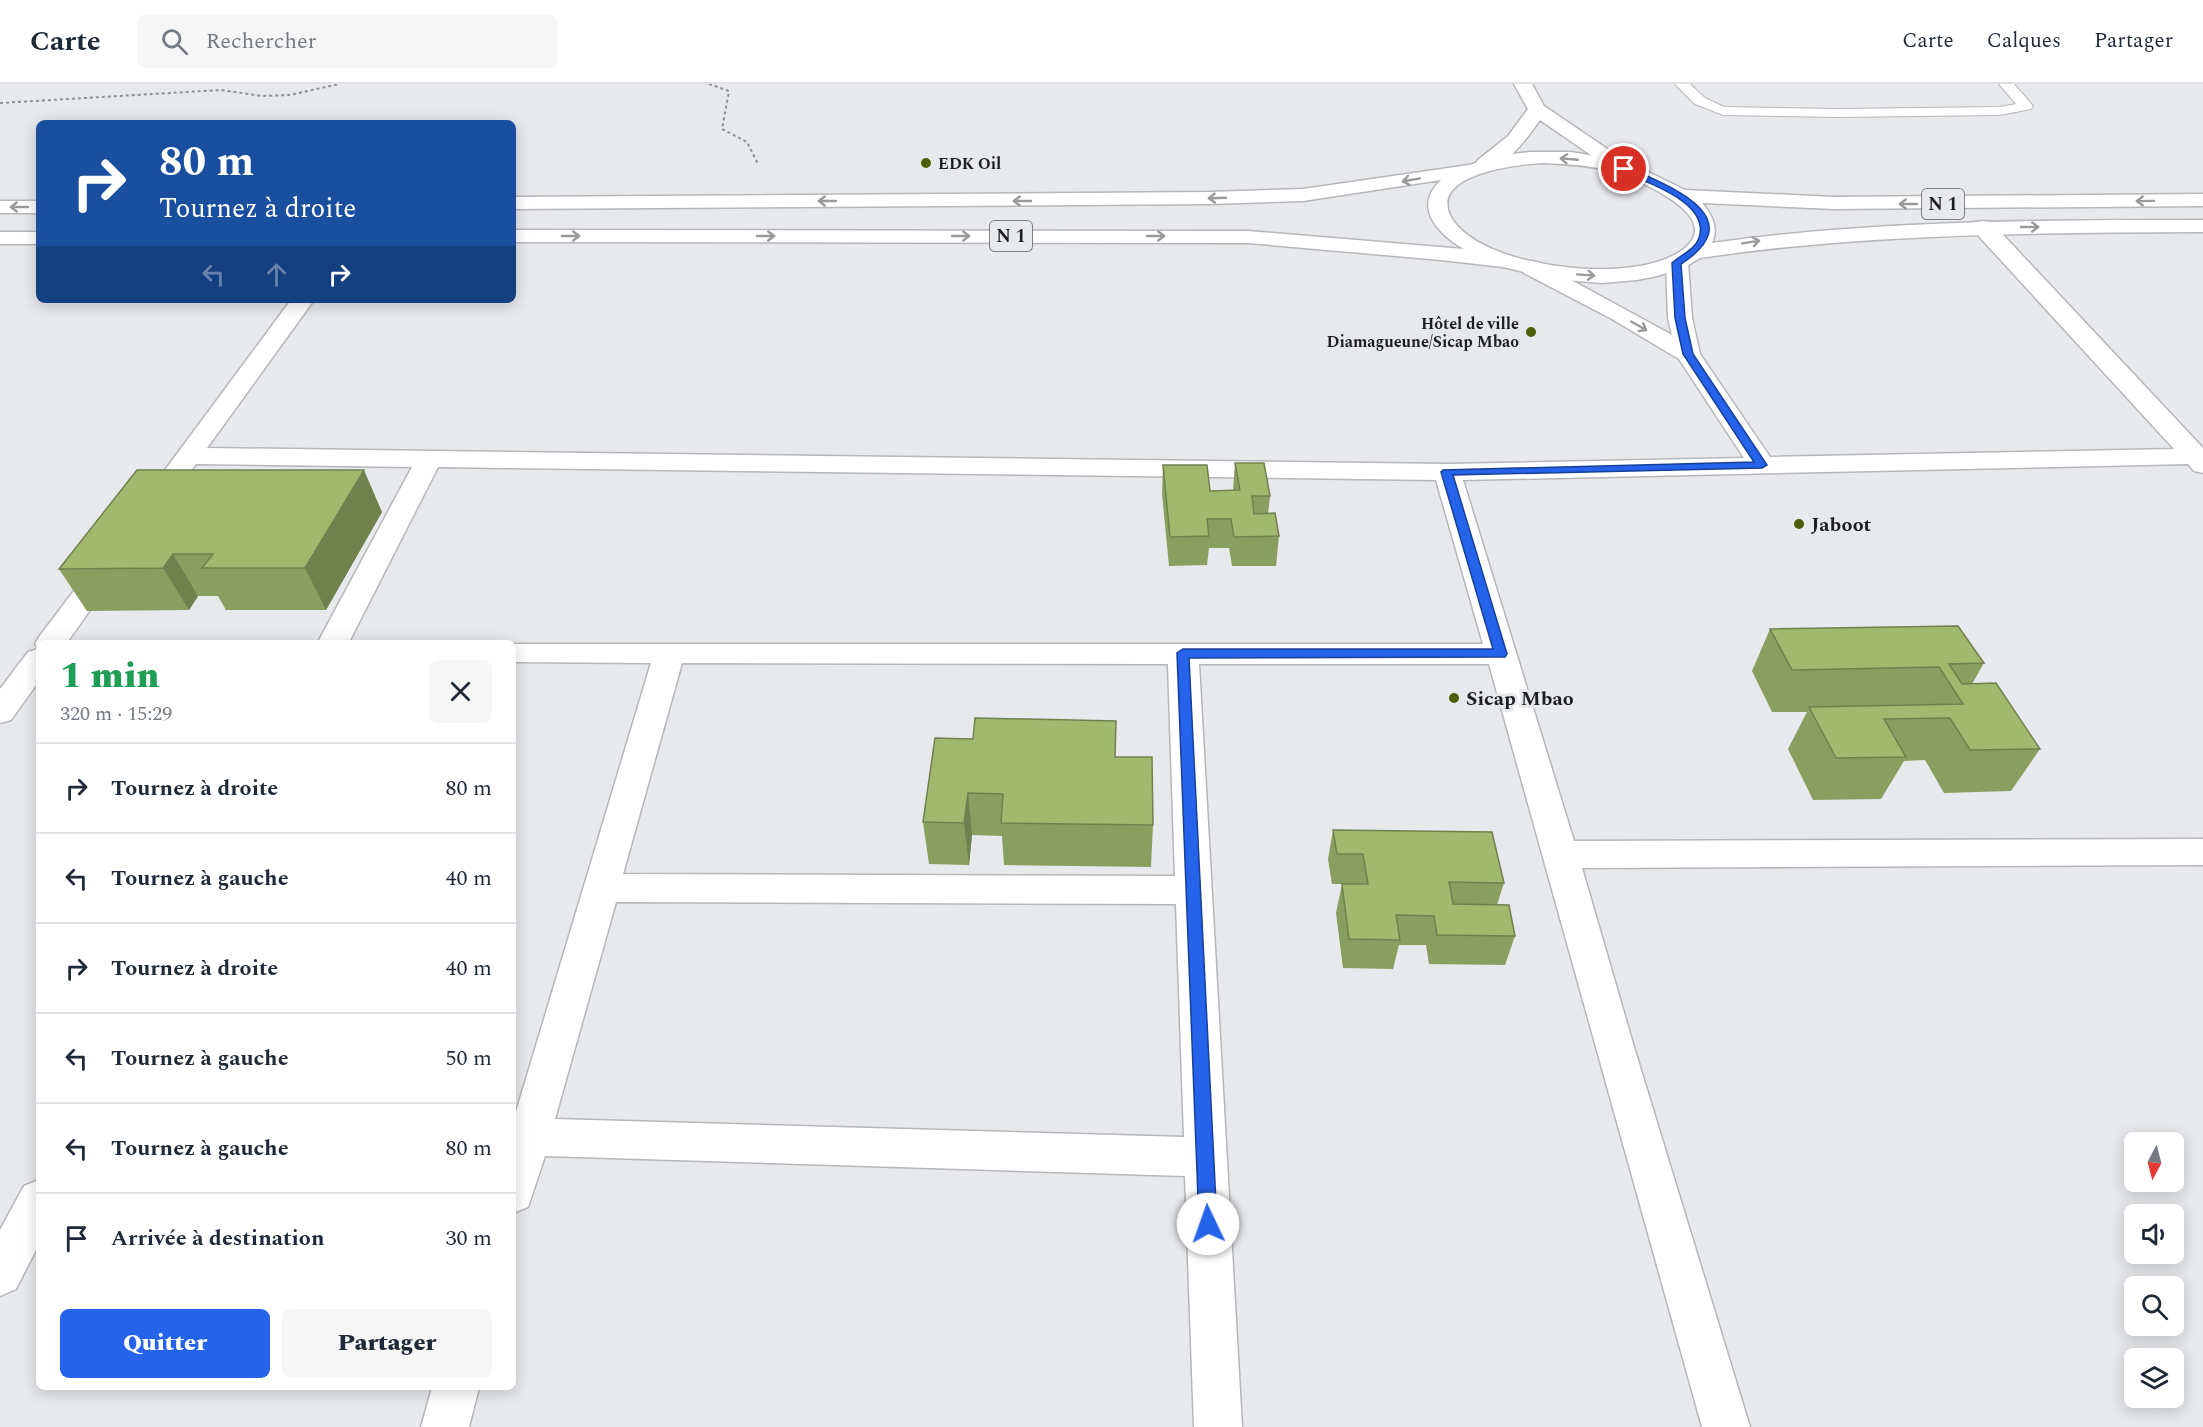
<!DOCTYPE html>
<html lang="fr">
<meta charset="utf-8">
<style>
body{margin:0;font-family:Spectral,serif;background:#f6f6f7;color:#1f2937;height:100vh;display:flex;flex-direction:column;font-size:22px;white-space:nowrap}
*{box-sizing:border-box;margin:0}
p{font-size:20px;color:#747a83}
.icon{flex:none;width:33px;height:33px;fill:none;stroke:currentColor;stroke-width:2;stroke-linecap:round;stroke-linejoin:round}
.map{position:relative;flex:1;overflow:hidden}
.sheet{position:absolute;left:36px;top:556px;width:480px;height:750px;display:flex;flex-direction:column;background:#fff;border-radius:9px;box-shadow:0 3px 15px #0003}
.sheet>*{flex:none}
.banner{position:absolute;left:36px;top:36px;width:480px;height:183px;border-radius:9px;box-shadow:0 3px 15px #0003;background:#1a4fa0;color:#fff;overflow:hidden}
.needle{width:39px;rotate:187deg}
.fabs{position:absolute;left:2124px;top:1048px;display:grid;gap:12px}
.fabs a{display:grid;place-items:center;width:60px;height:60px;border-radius:9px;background:#fff;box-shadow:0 3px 15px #0003;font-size:30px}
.pin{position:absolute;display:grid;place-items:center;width:51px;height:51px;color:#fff;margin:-26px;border:3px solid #fff;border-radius:50%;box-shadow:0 2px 6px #0007}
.me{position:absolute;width:66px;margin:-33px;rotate:357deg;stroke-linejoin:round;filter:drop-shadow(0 0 4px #0008)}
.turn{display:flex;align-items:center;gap:21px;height:126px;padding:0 24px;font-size:27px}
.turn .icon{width:78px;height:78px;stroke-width:2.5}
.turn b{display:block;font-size:42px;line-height:51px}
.lanes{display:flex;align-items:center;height:57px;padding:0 24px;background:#0003;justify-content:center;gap:30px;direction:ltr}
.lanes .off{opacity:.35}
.round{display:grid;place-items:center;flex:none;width:63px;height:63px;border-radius:9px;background:#f6f6f7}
.summary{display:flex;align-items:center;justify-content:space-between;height:102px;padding:0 24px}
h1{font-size:36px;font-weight:800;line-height:45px;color:#1e9e55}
.primary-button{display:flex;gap:12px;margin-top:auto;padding:12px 24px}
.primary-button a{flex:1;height:69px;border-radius:9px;background:#2563eb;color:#fff;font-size:24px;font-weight:800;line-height:69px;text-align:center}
.primary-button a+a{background:#f6f6f7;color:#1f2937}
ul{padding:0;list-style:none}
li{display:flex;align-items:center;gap:18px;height:90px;padding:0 24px;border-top:2px solid #e0e1e3}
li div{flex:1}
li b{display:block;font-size:22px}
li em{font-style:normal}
header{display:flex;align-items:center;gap:36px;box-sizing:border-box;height:84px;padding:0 30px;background:#fff;border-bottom:2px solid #e0e1e3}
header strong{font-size:28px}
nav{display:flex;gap:33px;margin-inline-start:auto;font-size:21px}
.search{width:420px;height:54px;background:#f6f6f7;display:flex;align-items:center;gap:15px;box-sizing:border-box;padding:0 21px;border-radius:9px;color:#747a83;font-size:22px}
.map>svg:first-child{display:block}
</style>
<header>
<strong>Carte</strong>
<div class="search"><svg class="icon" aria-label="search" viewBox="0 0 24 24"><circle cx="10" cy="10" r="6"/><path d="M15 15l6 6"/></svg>Rechercher</div>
<nav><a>Carte</a><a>Calques</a><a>Partager</a></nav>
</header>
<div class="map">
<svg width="2203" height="1343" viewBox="0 0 2203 1343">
<rect width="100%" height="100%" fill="#e7e9ec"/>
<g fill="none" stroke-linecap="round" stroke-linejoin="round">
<defs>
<path id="lane" d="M1675,0H1690L1705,14L1724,23L1838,25L2000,23L2016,20L1999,0H2014L2033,22L2031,25L2000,31L1838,33L1723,31L1695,20Z"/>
<path id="street" d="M1514,0H1532L1544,22L1631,81L1634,85L1631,89H1617L1540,36C1528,53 1502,90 1478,84L1475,80L1478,76L1508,52L1528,25Z
M1983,137L1991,138L2203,364V389L2194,387L2188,380L1463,396L1574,757L2203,755V781L1582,784L1634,963L1750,1343H1702L1489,580H1199L1242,1343H1194L1185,1092L545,1072L528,1123L513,1129V1038L651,579L513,578V560H507H1483L1436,396L438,383L348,560H317L412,383L196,380L187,392L178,394L169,392L165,386L291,216H314L207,364L1447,380L1744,374L1679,275L1612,235L1524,189L1521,184L1524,179L1532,177L1540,179L1672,251L1668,234L1666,179L1669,174L1677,172L1685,174L1688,179L1692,234L1700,270L1770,373L2174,365L1975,148L1972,143L1975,138ZM682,579L1168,580L1175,792L623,790ZM616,818L1176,820L1184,1053L555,1035Z
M108,472L118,475L122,481L66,560H39V597L11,636L0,639V605L28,568L38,565L35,560L39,553L98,475Z
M39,1096V1160L16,1205L0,1212V1146L24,1102Z
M432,1304H479L469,1343H421Z"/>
<path id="highway" d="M1530,68H1571L1612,75L1640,84L1685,106L1834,113L2203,110V122L1834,125L1702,119C1712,131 1719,144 1712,159C1875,136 2039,136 2203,136V148C2034,149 1867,149 1700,174L1685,183L1657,192L1637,196L1602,199L1554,195L1503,183L1441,176L1248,159L513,158V146L1248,147L1464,165C1438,150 1412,123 1441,96L1303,117L1210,120L513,125V113L1210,108L1303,105L1469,81L1502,71ZM1544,79C1565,80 1586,81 1607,86C1629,92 1719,127 1689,160C1649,205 1476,186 1450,131C1431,89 1520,80 1544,79Z
M0,117H39V129H0Z
M0,148H39V160H0Z"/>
</defs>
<!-- lane casing -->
<use href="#lane" stroke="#b5b7b9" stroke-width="2"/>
<!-- street casing -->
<use href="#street" stroke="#b5b7b9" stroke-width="3"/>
<!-- highway casing -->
<use href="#highway" stroke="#b5b7b9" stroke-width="3"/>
<!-- path -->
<path stroke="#8e9092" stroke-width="2" stroke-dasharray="3 3" stroke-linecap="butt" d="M709,0L729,7L722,45L747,58L758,80
M0,19L221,6L262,12L290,11L339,0"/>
<!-- lane -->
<use href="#lane" fill="#fff" fill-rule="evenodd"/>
<!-- street -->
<use href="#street" fill="#fff" fill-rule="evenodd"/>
<!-- highway -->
<use href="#highway" fill="#fff" fill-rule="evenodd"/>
</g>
<!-- wall -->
<path fill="#8a9e5f" d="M1235,379L1270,412L1268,430L1279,452L1276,482H1232L1229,464H1209L1207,481L1169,482L1162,410L1163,381L1210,407L1233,406Z
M382,428L326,526H226L218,512H198L189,526L87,527L59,485Z
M1770,545L1984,579L1972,600L2040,665L2011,707L1944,709L1925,676L1904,677L1881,715L1813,716L1788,665L1807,628H1772L1752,587Z
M935,654L1115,673L1153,741L1151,783L1004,781L1002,752L972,751L969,781L929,780L923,738Z
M1333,746L1504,799L1497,821L1515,852L1505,881L1429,880L1426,861H1399L1393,885L1343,884L1336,829L1342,800H1332L1328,775Z"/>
<!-- shaded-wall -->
<path fill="#71814e" d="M364,386L382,428L326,526L305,484Z
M173,470L198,512L189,526L163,484Z
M968,709L972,751L969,781L964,739Z"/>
<!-- building -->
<path fill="#a1b86f" stroke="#71814e" stroke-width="1.5" d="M1235,379H1264L1270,412H1252L1254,430L1275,429L1279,452L1234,453L1231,435H1207L1209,452L1170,453L1163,381H1207L1210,407L1240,406Z
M137,386H364L305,484H202L213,470H173L163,484L59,485Z
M1958,542L1984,579L1949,580L1962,600L1996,599L2040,665L1970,666L1950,634L1884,635L1906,673L1836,674L1809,623L1963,620L1939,583L1792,586L1770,545Z
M975,634L1116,637L1115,673H1152L1153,741L1001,739L1003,710L968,709L964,739L923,738L935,654L973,655Z
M1333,746L1492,748L1504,799L1449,798L1453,820L1509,821L1515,852L1437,851L1434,832L1396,831L1400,856L1349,855L1342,800H1368L1363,770H1337Z"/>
<!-- one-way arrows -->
<defs><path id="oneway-shaft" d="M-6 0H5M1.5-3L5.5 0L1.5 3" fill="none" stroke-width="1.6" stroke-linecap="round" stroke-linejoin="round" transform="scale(1.5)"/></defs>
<g stroke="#999a9a">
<use href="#oneway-shaft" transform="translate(1569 75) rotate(-175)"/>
<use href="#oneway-shaft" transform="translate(1411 96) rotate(170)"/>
<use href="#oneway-shaft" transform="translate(1217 114) rotate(178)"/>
<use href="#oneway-shaft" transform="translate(827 117) rotate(-180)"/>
<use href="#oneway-shaft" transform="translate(1022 117) rotate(180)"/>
<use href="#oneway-shaft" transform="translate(2145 117) rotate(179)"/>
<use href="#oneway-shaft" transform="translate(1908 120) rotate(-180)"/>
<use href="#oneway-shaft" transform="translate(19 123) rotate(180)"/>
<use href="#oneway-shaft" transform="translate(2030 143)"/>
<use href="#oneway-shaft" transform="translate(571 152)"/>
<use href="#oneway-shaft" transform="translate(766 152)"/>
<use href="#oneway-shaft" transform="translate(961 152)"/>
<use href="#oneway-shaft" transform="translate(1156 152)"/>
<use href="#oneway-shaft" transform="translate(1751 158) rotate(-9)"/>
<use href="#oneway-shaft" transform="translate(1586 191) rotate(4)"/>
<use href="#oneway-shaft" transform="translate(1639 242) rotate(30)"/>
</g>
<!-- route -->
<path fill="#2563eb" stroke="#184099" stroke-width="1.5" d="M1621,83H1627C1667,101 1754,133 1681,180L1685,234L1693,270L1767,381L1762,384L1453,391L1507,570L1505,573L1189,574L1217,1140L1214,1146L1208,1149L1202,1146L1199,1140L1177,569L1183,565H1493L1441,388L1443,386L1754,378L1683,270L1675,234L1672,179C1680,171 1695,166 1699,154C1711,118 1645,98 1621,87Z"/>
<!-- markers -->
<g fill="#4a5f07" stroke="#e7e9ec" stroke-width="2">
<circle cx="926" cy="79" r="6"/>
<circle cx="1531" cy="248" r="6"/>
<circle cx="1799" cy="440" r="6"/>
<circle cx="1454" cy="614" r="6"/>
</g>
<g text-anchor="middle" stroke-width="6" stroke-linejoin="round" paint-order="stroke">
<!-- far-poi labels -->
<g font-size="16" font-weight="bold" fill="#1d1e1f" stroke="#e7e9ec" text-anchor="start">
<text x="938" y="85">EDK Oil</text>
<text x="1519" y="245" text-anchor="end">Hôtel de ville<tspan x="1519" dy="18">Diamagueune/Sicap Mbao</tspan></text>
</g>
<!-- shield labels -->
<g fill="#e7e9ec" stroke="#5a5b5c" stroke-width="1.5">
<rect x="1922" y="105" width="42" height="30" rx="4.5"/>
<rect x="990" y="137" width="42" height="30" rx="4.5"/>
</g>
<g font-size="18" font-weight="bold" fill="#1d1e1f">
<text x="1943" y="126">N 1</text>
<text x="1011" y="158">N 1</text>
</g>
<!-- poi labels -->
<g font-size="20" font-weight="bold" fill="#1d1e1f" stroke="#e7e9ec" text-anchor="start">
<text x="1811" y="447">Jaboot</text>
<text x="1466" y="621">Sicap Mbao</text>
</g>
</g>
</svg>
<div class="fabs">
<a><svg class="needle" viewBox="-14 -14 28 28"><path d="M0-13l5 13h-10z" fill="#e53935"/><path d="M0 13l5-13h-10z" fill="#747a83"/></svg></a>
<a><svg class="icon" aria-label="sound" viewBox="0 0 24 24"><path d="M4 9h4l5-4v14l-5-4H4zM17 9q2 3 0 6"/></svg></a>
<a><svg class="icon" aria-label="search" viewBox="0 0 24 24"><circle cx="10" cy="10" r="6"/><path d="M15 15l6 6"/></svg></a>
<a><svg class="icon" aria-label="layers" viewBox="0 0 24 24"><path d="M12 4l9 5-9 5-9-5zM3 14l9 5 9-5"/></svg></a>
</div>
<div class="pin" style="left:1624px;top:85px;background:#d93025"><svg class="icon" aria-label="arrive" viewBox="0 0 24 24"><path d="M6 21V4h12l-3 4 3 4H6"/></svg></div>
<svg class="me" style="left:1208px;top:1140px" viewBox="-20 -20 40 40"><circle r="19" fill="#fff"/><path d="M0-13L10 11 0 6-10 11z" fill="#2563eb"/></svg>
<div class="banner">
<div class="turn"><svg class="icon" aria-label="right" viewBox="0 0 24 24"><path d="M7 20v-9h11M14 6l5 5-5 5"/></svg><div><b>80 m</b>Tournez à droite</div></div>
<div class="lanes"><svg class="icon off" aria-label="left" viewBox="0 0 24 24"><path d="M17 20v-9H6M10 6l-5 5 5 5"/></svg><svg class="icon off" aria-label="ahead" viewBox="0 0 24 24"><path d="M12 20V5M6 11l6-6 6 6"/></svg><svg class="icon" aria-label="right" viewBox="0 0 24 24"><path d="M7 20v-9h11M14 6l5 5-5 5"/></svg></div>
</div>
<section class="sheet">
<div class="summary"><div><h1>1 min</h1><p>320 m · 15:29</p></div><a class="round"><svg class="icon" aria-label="close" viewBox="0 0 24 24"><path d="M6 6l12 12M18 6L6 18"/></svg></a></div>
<ul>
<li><svg class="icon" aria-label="right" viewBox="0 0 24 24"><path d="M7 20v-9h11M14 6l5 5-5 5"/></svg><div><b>Tournez à droite</b></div><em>80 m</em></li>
<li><svg class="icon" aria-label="left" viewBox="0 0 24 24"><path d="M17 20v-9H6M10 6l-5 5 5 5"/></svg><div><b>Tournez à gauche</b></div><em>40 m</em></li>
<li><svg class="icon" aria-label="right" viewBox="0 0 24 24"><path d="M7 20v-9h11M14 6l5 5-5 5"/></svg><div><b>Tournez à droite</b></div><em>40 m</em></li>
<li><svg class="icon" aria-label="left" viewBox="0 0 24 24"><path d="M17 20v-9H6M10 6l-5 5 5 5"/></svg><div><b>Tournez à gauche</b></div><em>50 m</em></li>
<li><svg class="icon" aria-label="left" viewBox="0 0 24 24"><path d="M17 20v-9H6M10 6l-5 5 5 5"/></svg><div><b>Tournez à gauche</b></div><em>80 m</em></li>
<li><svg class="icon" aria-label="arrive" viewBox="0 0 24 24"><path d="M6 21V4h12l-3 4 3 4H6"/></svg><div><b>Arrivée à destination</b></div><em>30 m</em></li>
</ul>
<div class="primary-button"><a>Quitter</a><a>Partager</a></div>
</section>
</div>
